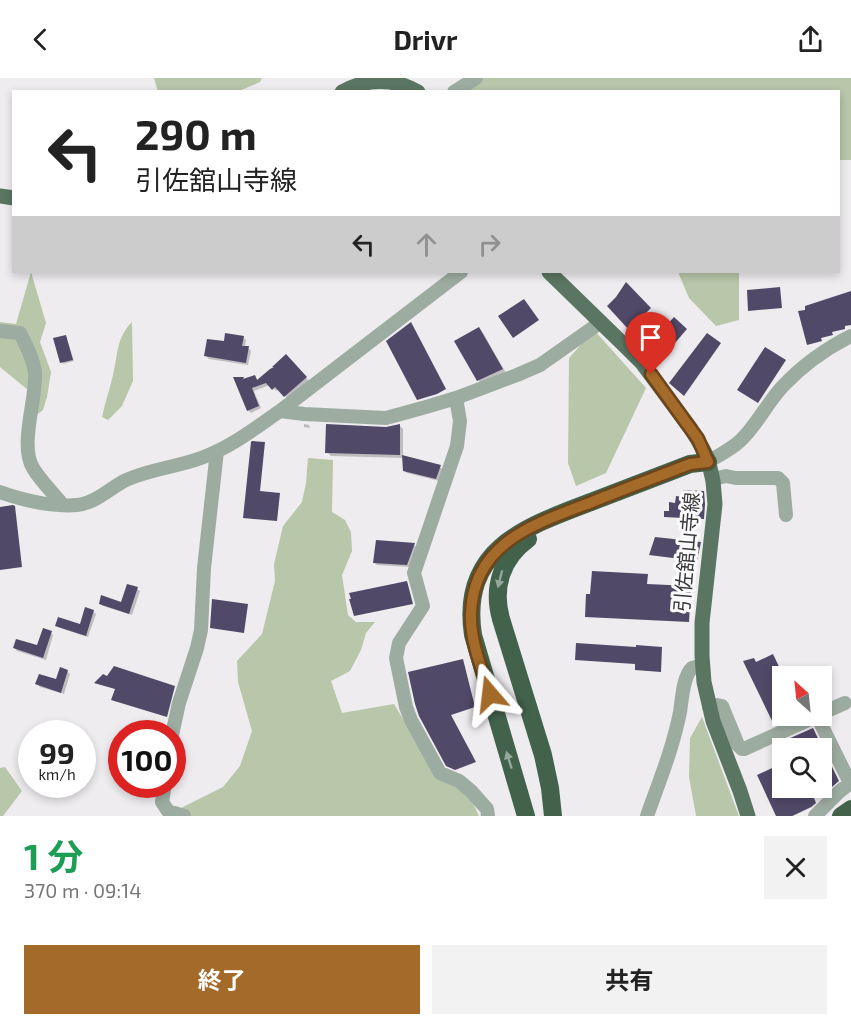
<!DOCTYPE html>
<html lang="ja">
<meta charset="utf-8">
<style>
body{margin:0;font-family:"Exo 2","Noto Sans JP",sans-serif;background:#f2f2f2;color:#222;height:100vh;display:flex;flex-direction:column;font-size:22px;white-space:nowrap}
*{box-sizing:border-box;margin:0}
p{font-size:20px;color:#767676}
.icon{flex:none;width:33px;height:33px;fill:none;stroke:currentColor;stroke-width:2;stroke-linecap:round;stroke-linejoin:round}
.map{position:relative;height:738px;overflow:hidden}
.sheet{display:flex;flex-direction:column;background:#fff;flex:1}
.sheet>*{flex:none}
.top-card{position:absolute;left:12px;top:12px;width:828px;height:183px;border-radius:0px;box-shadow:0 3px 9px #0003;background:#fff;color:#222;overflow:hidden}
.needle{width:39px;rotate:333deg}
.tools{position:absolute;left:772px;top:588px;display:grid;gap:12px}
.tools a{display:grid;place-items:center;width:60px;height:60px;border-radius:0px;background:#fff;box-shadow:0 3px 9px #0003;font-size:30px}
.speed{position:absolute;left:18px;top:642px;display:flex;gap:12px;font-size:30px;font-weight:700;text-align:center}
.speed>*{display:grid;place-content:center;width:78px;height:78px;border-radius:50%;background:#fff;box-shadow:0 3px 9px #0003;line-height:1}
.speed small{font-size:15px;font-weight:400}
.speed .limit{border:9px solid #d22;background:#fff;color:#111}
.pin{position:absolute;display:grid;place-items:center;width:51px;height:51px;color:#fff;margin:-62px -26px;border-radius:50% 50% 50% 0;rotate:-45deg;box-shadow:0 0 6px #0007}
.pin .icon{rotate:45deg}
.me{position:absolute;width:66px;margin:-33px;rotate:343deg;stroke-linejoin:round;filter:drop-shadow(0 0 4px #0008)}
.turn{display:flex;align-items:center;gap:21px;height:126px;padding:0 24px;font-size:27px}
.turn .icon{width:78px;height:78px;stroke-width:2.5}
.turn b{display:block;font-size:42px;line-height:51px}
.lanes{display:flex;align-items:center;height:57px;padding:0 24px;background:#0003;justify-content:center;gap:30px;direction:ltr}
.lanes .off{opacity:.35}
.round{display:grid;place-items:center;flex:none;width:63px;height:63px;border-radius:0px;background:#f2f2f2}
.headline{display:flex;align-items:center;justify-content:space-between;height:102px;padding:0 24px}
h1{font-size:36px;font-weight:700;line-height:45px;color:#1e9e55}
.primary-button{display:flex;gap:12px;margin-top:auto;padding:12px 24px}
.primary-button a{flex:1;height:69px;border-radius:0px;background:#a46a29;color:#fff;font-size:24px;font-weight:700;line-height:69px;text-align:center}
.primary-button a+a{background:#f2f2f2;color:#222}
header{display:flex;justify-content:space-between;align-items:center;height:78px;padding:0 24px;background:#fff;font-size:27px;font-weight:700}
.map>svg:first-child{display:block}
</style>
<header><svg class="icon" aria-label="back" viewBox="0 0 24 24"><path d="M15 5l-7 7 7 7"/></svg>Drivr<svg class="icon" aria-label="share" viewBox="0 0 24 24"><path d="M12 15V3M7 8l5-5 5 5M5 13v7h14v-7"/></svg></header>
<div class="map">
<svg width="851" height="738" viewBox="0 0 851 738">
<rect width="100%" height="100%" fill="#eeecef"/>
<!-- green -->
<path fill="#b8c6aa" d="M154,0H262L260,4L239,13L158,14Z
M467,0H851V82H839L838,14H472L467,6Z
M31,194L46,245L40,264L51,294L47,319L43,332L35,338L28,312L0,289V244L16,246Z
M678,194H739V242L716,248L689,220Z
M132,244L133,303L122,328L108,342L102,339C105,324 110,311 113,297C118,277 116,260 132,244Z
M594,252L646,310L606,395L576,408L568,385L569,280Z
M308,380L333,382L332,434L345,442L351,454L352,473L342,497L348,537L356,544H375L366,555L361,572L350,593L331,603L342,635L394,626L438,700L468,714L479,738H165L223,709L240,688L252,653L238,604L237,583L262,556L275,503L274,486L283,448L302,424L306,405Z
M702,639L739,738H696L689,699L690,660Z
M5,689L22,713L3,738H0V690Z"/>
<!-- shadow -->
<path fill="#0003" d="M479,251L483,255L506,295L482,306L478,302Z
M66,259L74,283L63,286L55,261Z
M243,259L246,262L245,269L248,270L251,273L248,287L209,281L206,278L225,265Z
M286,278L309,303L287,320L279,311L276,313L270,307L254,313L261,330L251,335L248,332L236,300H243L245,302L255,298L258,303Z
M304,346L309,347L310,350L304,349Z
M399,347L403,351V379L440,389L443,392L439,403L407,395L404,392V380L331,378L327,374L386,351Z
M414,467L416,469L410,489L377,487L374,484Z
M137,511L140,513L132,537L103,528L100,525L122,526Z
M93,533L96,536L88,559L60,550L57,548H81Z
M51,555L53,557L46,582L17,573L15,570L38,569Z
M67,593L70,596L64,616L40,609L37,606L57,603Z
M822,671L838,703L827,713L813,721L815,726L812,729L793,738H778L783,687V710H822Z"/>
<!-- building -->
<path fill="#514968" d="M626,204L651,230L629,252L607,228L616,219Z
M780,209L782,230L748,233L747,212Z
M851,213V247L845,248V251L832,254L833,257L821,260L822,263L807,267L798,233L805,232V228Z
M524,221L539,242L513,260L498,238Z
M674,239L687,251L668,273L654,261Z
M411,244L446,311L437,316L417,322L386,263Z
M479,249L503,291L477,303L454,263Z
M225,255L244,258L242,268H249L246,285L204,278L207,261L224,263Z
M707,255L721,265L684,318L669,305Z
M66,257L73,282L60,285L53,260Z
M765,269L786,282L758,325L737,312Z
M286,276L307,299L284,319L275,309L272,312L266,305L252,310L259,328L247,333L233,299H244L243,301L255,297L257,302L270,291L274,289H272Z
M326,346L386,349L400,346V377L325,375Z
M252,363L265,364L260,413L280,415L277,443L243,440L251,364Z
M402,377L441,387L436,401L403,393Z
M683,412L704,413L705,426L704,441L664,439V433H669V424L675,425L676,418L683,419Z
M13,427L15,428L22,489L0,492V429Z
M655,459L701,464L697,483L649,477Z
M376,462L415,465L407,487L373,485Z
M592,493L648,496L647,506L691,508L689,544L585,539L586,516H590Z
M407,503L413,526L354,538L349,521H351L349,515Z
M127,506L138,509L129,536L99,526L101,517L121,524Z
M212,521L248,526L244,555L210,550Z
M85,529L94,532L86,558L55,548L58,539L80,546Z
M43,550L52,553L43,580L13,570L16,561L37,567Z
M576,565L636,569V567L662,569L661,594L635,592V586L575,582Z
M773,576L783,597V624L778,627L786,642L774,647L743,583L754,580L756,584Z
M463,581L475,629L451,637L476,684L455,692L446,688L419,638L415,626L408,594Z
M114,588L175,608L167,639L111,622L115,611L94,605L103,596L107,598Z
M60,589L68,592L61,615L35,606L39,596L56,601Z
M813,650L839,703L827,713L814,720L816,725L811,729L792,738H776L757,697L783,685V710H822V670H793L788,661Z"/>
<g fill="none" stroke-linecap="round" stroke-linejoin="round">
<!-- minor -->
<path stroke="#9daca1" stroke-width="14" d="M454,14L476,0
M0,253L20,255C26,267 33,280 35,294C37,320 19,367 33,390C40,402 53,415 62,426
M456,320L460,343L457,368L414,495L423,528L399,565L396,580L406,629L411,642L440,695L459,703L471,713L487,731L488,738
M280,333L304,336L386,340L426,329L456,320L517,297L540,287L601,244
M708,384C719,377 730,372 740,363C757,347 767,325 783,308C803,287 825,271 851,258
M713,401L726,398L736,400H778L783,405L786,437
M0,414C23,422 53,429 77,427C96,425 110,410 126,402C150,391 177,389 201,380C230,370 255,350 280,333L461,194
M709,629L717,627L722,628L738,667L742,671H744L817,638
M822,635L845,625
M172,657L179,625L197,570L201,552L204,490L217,373
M165,706L162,724L168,733L184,738
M647,738C659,704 673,670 680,634C682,622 683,598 692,590L703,587
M815,738L839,714L850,705L817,638"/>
<!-- major -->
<path stroke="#5a7662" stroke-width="15" d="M342,14C367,0 394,0 418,14
M0,118L14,120
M549,194L622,265L642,285L691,351L703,371L708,381L713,403L715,426L702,545V578L704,604L713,643L740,713L748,738"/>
<!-- highway -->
<path stroke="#42624c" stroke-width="18" d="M528,461C502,480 492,509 501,541L543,677L550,710L553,738
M526,738L473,557C460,471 525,449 591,424C624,411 657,399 690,386L708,384
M841,738L851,731"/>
</g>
<!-- one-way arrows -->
<defs><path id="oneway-solid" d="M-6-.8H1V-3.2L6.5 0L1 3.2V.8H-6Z" transform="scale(1.5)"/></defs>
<g fill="#95a69c">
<use href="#oneway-solid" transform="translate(500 501) rotate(104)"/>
<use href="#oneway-solid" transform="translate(509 682) rotate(-107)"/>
</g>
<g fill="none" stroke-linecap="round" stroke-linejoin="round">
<defs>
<path id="route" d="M490,616C482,591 470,563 471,536C473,464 535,446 592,424C624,411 657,399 690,386L708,384L698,361L651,296"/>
</defs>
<!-- route casing -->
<use href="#route" stroke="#6b451b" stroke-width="15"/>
<!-- route -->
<use href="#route" stroke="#a46a29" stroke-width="10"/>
</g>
<g text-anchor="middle" stroke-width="6" stroke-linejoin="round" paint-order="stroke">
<!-- street labels -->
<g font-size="20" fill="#393839" stroke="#fbfafd">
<text transform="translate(687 474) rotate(-85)" y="7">引佐舘山寺線</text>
</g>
</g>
</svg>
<div class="tools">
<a><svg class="needle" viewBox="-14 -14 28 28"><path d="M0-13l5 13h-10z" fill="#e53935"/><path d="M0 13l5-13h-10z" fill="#767676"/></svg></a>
<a><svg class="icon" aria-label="search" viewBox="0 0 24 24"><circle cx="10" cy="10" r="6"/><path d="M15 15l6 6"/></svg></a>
</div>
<div class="speed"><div>99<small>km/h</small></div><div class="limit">100</div></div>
<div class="pin" style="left:651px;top:296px;background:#d93025"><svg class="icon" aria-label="arrive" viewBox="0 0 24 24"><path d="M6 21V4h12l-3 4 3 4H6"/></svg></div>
<svg class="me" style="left:490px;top:616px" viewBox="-20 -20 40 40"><path d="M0-17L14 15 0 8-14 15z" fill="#a46a29" stroke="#fff" stroke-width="4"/></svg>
<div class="top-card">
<div class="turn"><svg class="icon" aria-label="left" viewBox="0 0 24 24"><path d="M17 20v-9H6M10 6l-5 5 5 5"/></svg><div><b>290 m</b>引佐舘山寺線</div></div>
<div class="lanes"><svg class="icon" aria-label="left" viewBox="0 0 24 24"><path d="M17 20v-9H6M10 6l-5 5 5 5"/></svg><svg class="icon off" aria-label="ahead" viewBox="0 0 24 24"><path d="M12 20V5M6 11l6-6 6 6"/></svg><svg class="icon off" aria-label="right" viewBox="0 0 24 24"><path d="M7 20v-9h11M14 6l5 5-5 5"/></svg></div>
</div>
</div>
<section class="sheet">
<div class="headline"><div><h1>1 分</h1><p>370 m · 09:14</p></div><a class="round"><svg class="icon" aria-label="close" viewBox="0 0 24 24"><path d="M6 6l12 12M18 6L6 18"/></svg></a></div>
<div class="primary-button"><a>終了</a><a>共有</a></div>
</section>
